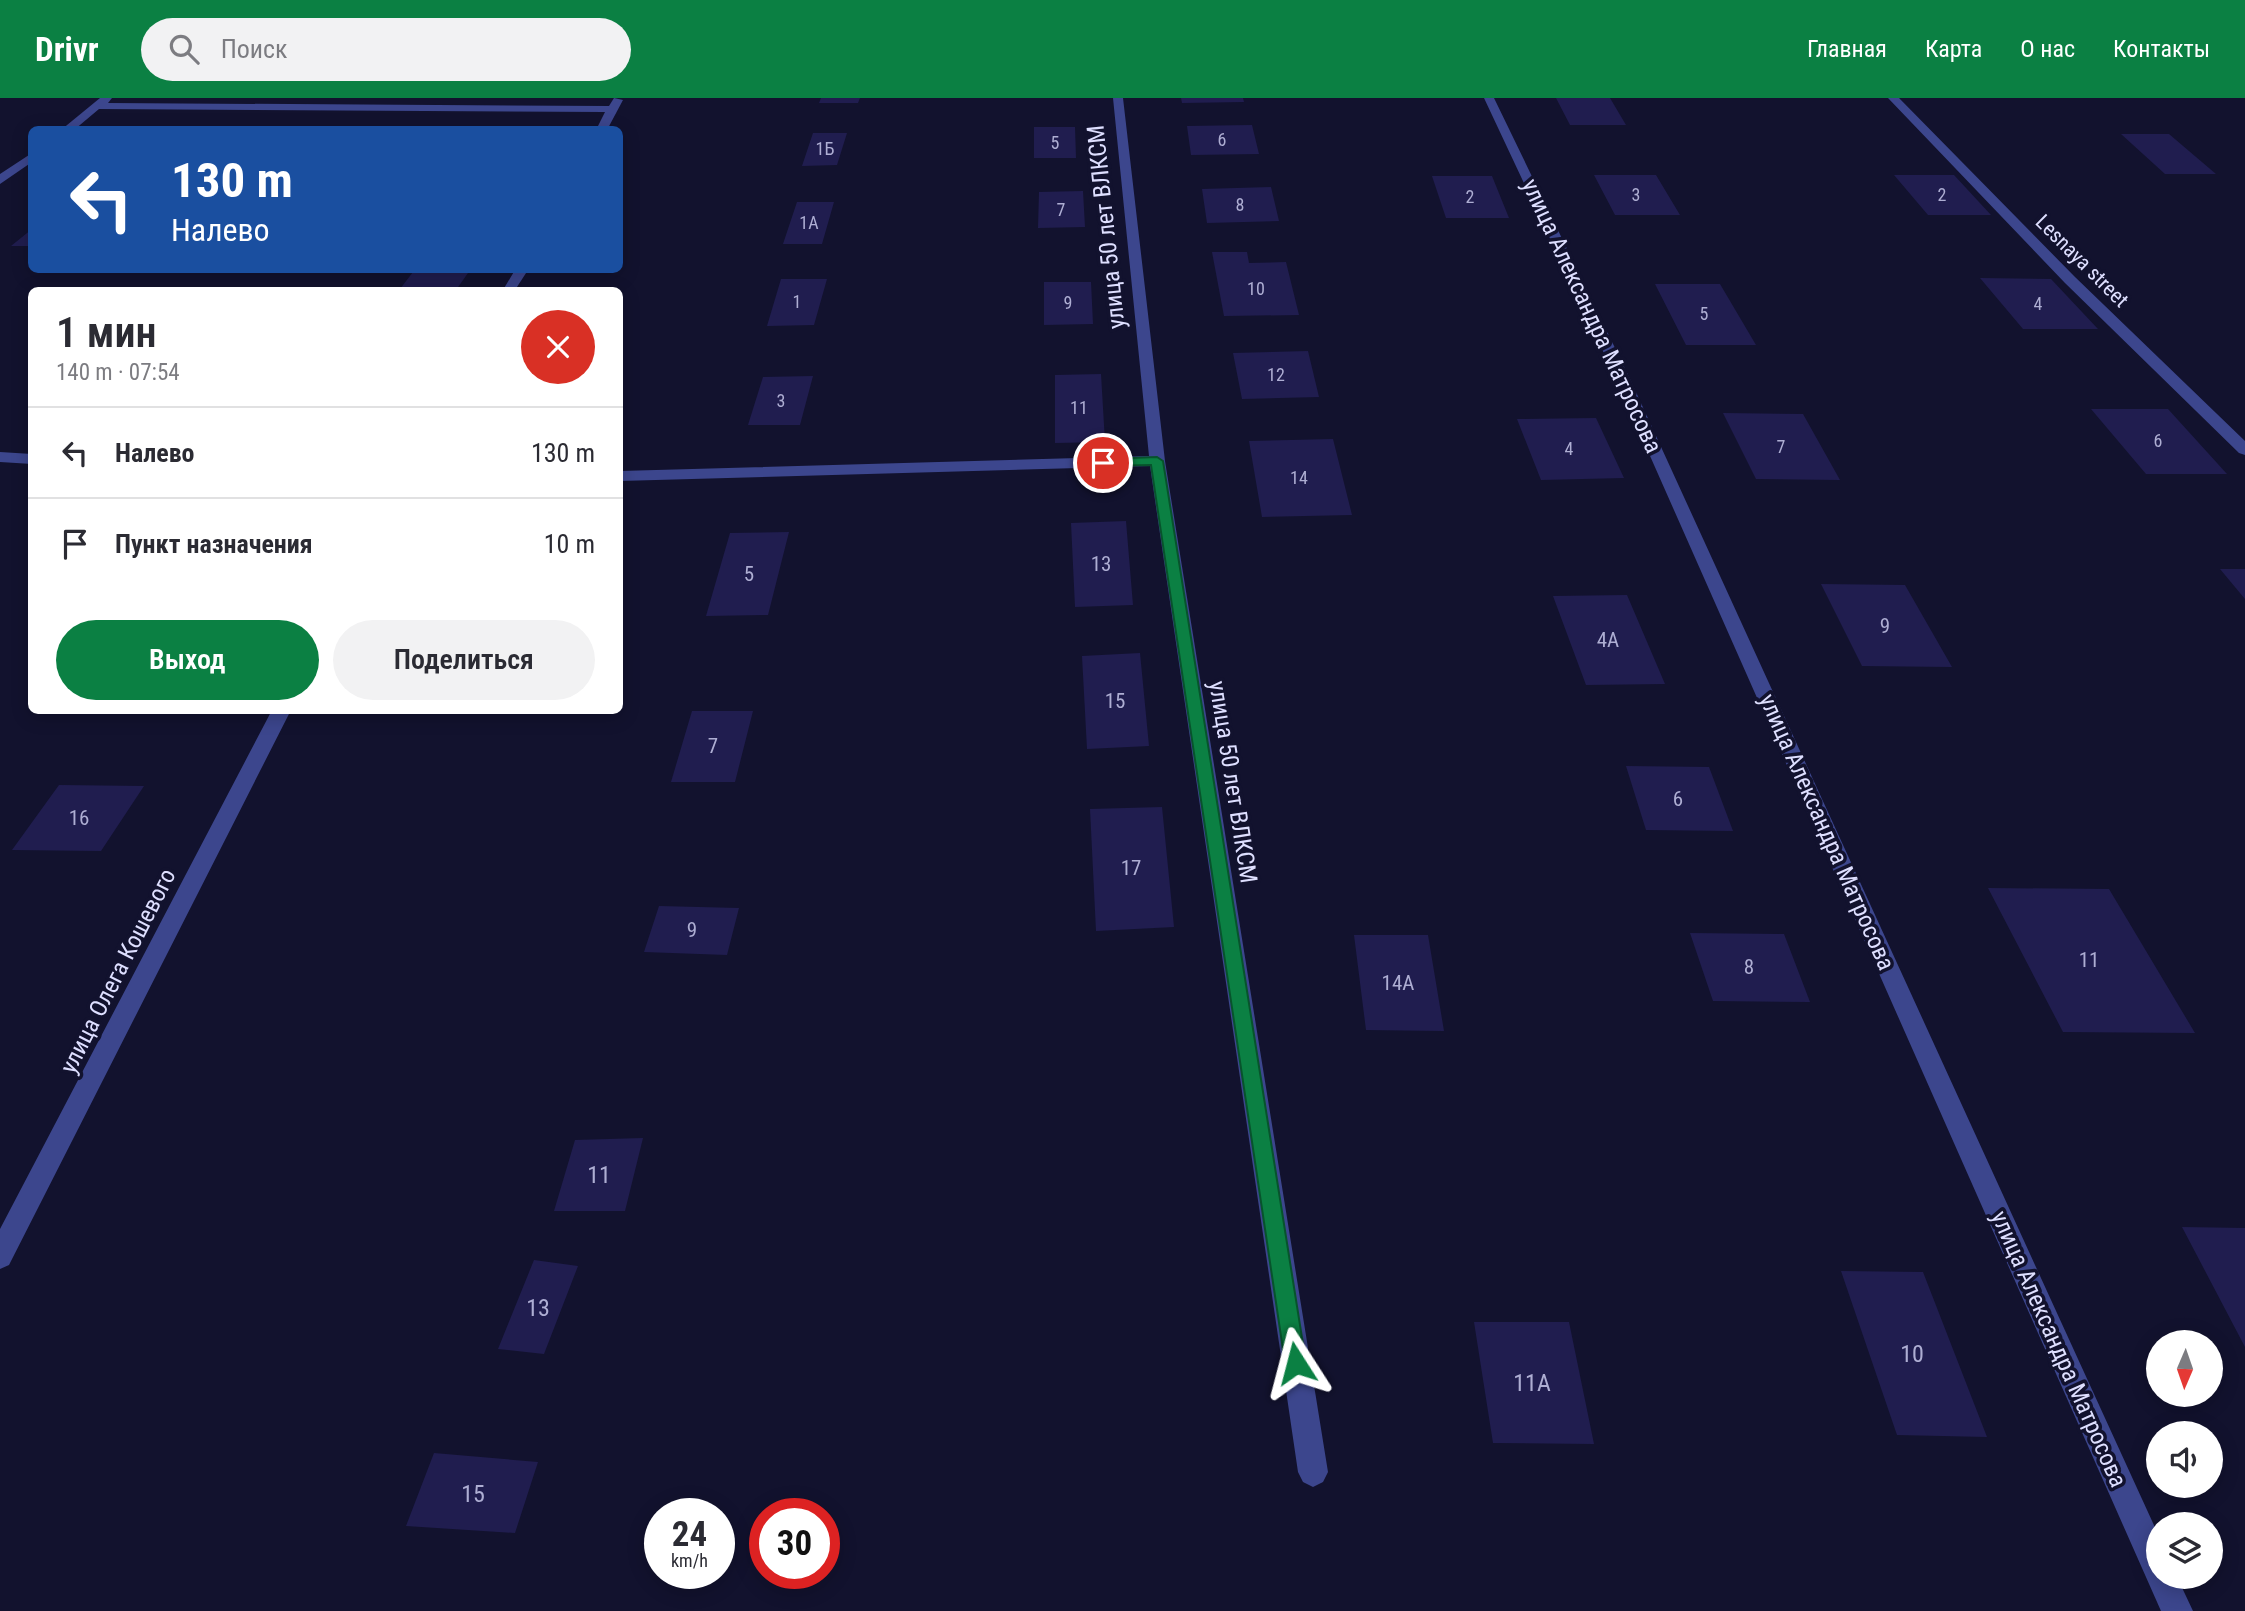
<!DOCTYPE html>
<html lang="ru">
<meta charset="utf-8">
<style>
body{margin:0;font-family:"Roboto Condensed",sans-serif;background:#f2f2f3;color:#2b2b33;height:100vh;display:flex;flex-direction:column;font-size:26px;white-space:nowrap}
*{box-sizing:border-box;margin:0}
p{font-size:23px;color:#7c7c81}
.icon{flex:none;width:38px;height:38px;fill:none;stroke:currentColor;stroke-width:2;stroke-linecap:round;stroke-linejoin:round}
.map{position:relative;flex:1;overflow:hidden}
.drawer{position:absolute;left:28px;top:189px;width:595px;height:427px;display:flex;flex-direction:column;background:#fff;border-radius:10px;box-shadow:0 4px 18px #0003}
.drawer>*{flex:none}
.guide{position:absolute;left:28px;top:28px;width:595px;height:147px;border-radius:10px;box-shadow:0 4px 18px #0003;background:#1a4fa0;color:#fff;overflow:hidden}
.needle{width:46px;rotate:182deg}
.tools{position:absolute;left:2146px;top:1232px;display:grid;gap:14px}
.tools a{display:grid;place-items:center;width:77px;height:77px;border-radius:50%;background:#fff;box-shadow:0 4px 18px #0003;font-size:35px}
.speed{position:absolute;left:644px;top:1400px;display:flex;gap:14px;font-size:35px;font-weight:700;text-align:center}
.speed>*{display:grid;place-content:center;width:91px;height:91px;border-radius:50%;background:#fff;box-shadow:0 4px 18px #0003;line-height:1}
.speed small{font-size:18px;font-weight:400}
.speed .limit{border:10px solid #d22;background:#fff;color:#111}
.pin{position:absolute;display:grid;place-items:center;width:60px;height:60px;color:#fff;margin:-30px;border:4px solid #fff;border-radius:50%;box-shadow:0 2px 7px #0007}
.me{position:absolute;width:77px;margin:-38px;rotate:351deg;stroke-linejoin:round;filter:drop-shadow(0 0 5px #0008)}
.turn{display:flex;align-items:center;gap:24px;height:147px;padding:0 28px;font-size:32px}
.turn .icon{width:91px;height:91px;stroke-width:2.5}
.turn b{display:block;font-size:49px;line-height:60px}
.round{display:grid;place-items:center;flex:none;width:74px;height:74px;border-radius:37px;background:#f2f2f3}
.headline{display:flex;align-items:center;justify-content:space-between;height:119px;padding:0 28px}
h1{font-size:42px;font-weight:600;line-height:52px}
.primary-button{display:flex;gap:14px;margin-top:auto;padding:14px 28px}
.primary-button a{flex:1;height:80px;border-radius:42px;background:#0b8043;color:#fff;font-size:28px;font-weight:600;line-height:80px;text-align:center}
.primary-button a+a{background:#f2f2f3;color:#2b2b33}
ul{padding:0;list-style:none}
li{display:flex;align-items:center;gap:21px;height:91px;padding:0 28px;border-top:2px solid #e1e1e2}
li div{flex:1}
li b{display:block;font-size:26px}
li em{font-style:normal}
header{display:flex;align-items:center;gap:42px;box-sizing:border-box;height:98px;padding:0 35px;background:#0b8043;color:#fff}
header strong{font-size:33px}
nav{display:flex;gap:38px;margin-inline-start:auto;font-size:24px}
.search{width:490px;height:63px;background:#f2f2f3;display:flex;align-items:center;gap:18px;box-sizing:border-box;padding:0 24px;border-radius:38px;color:#7c7c81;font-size:26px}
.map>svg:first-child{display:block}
</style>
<header>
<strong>Drivr</strong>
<div class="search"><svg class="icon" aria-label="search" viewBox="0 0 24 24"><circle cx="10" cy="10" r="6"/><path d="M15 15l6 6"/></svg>Поиск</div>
<nav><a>Главная</a><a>Карта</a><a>О нас</a><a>Контакты</a></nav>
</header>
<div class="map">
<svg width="2245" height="1513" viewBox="0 0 2245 1513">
<rect width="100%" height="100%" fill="#12122e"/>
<!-- building -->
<path fill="#201d4f" d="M821,0H860L858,5H819Z
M1181,0H1243L1244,4L1182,5Z
M1556,0H1610L1626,27H1570Z
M1252,27L1259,56L1191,57L1187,28Z
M1034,29H1075L1076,60H1034Z
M813,35H847L837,67L802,68Z
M2121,36H2169L2216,76H2165Z
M1594,77H1656L1680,117H1615Z
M1894,77H1954L1991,117H1928Z
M1432,78H1492L1509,120H1446Z
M1271,89L1279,123L1207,125L1202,91Z
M1083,93L1085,129L1038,130L1039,94Z
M797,104H834L822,146H783Z
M32,131V148H11Z
M1212,154H1247L1249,165L1286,164L1299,217L1224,218Z
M413,174L468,175L456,192L400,191Z
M1980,180L2051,181L2098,231H2023Z
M781,181H827L814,227L767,228Z
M1044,184H1091L1093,226L1044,227Z
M1655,186H1720L1756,247H1686Z
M1308,253L1319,299L1242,301L1233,255Z
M1101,276L1105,344L1055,345V277Z
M813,278L800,327H748L763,279Z
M2091,311H2168L2227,376H2146Z
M1723,315L1803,316L1840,382L1756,381Z
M1596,320L1624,380L1541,382L1517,321Z
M1333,341L1352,417L1262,419L1249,343Z
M1126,423L1133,507L1075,509L1071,425Z
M789,434L768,517L706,518L730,435Z
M2220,471H2245V501Z
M1821,486L1905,487L1952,569L1862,568Z
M1627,497L1665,586L1586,587L1553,498Z
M1140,555L1149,648L1087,651L1082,558Z
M692,613H753L735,684H671Z
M1626,668L1709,669L1733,733L1646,732Z
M59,687L144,688L101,753L12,752Z
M1162,709L1174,829L1096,833L1090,711Z
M1988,790L2109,791L2195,935L2063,934Z
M659,808L739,810L727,857L644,854Z
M1690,835L1784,836L1810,904L1713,903Z
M1354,837H1428L1444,933L1366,932Z
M643,1040L625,1113H554L575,1042Z
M2182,1129L2245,1130V1249Z
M534,1162L578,1168L544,1256L498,1251Z
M1841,1173L1923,1174L1987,1339L1897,1337Z
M1474,1224H1569L1594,1346L1493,1345Z
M434,1355L538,1364L515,1435L406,1428Z"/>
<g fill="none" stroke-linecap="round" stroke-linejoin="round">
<!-- minor -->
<path fill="#3c468d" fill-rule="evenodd" d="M100,0H112L108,5L609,8L614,0L623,2L607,32H596L605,14L99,11L74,32H61Z
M1113,0H1123L1165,363L1328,1374L1323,1384L1313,1389L1303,1384L1298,1374L1150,368L620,383V373L1149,358Z
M1484,0H1494L1630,281L2158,1436V1479H2177L2193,1513H2161L1616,281Z
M1888,0H1899L2075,179L2245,343V357L2239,355L2065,185Z
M32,55V64L0,86V76Z
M515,172H528L515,192H503Z
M0,354L32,356V366L0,364Z
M272,612H291L9,1167L0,1171V1131Z"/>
</g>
<!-- route -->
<path fill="#0b8043" stroke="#07532c" stroke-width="2" d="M1157,359L1163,363L1306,1265L1303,1272L1296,1275L1288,1272L1285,1265L1151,367L1103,368L1097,365L1103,361Z"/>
<g text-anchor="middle" stroke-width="7" stroke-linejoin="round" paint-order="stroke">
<!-- far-number labels -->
<g font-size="18" fill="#aeaed3">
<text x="1222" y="48">6</text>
<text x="1055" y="51">5</text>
<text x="825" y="57">1Б</text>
<text x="1636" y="103">3</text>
<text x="1942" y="103">2</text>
<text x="1470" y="105">2</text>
<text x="1240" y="113">8</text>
<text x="1061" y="118">7</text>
<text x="809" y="131">1А</text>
<text x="1256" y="197">10</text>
<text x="797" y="210">1</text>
<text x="1068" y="211">9</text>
<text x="2038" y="212">4</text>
<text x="1704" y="222">5</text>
<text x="1276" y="283">12</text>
<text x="781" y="309">3</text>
<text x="1079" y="316">11</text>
<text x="2158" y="349">6</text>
<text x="1781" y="355">7</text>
<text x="1569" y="357">4</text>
<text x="1299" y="386">14</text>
</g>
<!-- far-street labels -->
<g font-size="21" fill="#dedfff" stroke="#12122e">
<text transform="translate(2082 163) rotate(45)" y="7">Lesnaya street</text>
</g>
<!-- number labels -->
<g font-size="21" fill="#aeaed3">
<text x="1101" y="473">13</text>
<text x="749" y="483">5</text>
<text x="1885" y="535">9</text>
<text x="1608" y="549">4А</text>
<text x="1115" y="610">15</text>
<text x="713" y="655">7</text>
<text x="1678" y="708">6</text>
<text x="79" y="727">16</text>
<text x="1131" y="777">17</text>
<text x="692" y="839">9</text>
<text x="2089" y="869">11</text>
<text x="1749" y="876">8</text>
<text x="1398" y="892">14А</text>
</g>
<!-- street labels -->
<g font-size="24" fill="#dedfff" stroke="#12122e">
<text transform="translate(1106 129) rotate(-96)" y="8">улица 50 лет ВЛКСМ</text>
<text transform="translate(1592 218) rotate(65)" y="8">улица Александра Матросова</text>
<text transform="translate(1233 684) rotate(81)" y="8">улица 50 лет ВЛКСМ</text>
<text transform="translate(1827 734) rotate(66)" y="8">улица Александра Матросова</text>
<text transform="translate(118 873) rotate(-63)" y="8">улица Олега Кошевого</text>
<text transform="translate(2059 1251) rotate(66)" y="8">улица Александра Матросова</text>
</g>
<!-- near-number labels -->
<g font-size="24" fill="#aeaed3">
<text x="599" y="1085">11</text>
<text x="538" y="1218">13</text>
<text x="1912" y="1264">10</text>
<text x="1532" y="1293">11А</text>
<text x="473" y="1404">15</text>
</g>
</g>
</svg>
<div class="tools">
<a><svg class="needle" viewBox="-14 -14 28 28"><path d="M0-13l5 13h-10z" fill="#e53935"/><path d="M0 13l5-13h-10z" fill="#7c7c81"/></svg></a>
<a><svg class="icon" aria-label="sound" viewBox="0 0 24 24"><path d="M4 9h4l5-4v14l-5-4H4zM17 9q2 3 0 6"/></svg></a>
<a><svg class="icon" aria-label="layers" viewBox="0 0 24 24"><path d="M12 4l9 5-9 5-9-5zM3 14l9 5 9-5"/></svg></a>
</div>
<div class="speed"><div>24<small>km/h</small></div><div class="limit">30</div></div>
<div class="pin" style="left:1103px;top:365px;background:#d93025"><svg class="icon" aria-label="arrive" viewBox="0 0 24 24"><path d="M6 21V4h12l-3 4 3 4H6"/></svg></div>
<svg class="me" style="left:1296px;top:1265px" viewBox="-20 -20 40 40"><path d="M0-17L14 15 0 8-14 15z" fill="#0b8043" stroke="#fff" stroke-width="4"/></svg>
<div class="guide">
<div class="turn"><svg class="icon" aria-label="left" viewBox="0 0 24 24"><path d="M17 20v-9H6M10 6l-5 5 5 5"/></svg><div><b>130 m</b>Налево</div></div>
</div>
<section class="drawer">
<div class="headline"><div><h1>1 мин</h1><p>140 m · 07:54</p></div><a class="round" style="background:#d93025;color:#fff"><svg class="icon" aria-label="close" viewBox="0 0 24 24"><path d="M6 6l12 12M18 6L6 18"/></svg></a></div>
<ul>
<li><svg class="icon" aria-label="left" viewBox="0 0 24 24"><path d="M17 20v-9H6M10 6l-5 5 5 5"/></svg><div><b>Налево</b></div><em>130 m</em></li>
<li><svg class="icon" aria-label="arrive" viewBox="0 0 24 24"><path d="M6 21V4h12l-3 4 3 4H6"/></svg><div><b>Пункт назначения</b></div><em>10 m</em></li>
</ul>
<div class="primary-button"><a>Выход</a><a>Поделиться</a></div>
</section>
</div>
